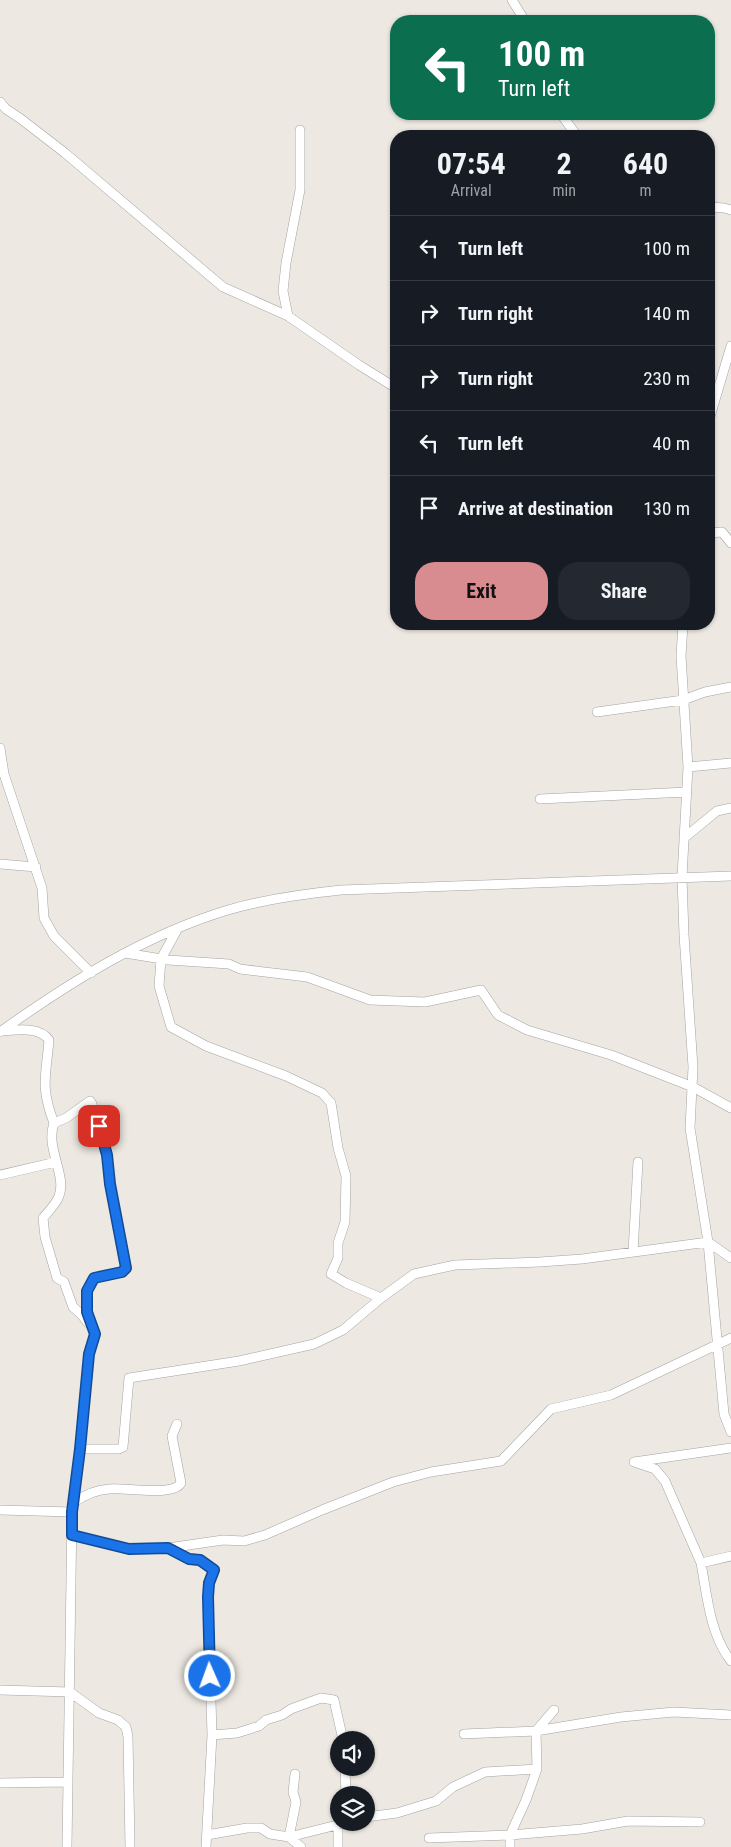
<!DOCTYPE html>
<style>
body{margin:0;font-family:"Roboto Condensed",sans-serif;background:#242831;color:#f1f3f6;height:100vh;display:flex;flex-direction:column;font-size:19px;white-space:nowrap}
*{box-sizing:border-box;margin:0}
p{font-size:16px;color:#9ea1a6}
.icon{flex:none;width:28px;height:28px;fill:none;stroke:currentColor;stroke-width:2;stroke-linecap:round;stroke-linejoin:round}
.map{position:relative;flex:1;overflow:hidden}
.details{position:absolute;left:390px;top:130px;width:325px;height:500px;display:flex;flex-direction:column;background:#171b24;border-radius:20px;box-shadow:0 1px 4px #0004}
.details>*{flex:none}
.top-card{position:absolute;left:390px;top:15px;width:325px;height:105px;border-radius:20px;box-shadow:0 1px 4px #0004;background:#0b6e4f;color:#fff;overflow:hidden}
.buttons{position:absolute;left:330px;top:1731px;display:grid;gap:10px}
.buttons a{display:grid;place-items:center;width:45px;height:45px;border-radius:50%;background:#171b24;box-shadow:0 1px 4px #0004;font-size:25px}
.pin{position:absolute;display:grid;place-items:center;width:42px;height:42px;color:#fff;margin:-21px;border-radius:10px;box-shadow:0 2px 8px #0006}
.me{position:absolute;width:55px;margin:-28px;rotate:358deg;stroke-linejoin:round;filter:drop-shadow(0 0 4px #0008)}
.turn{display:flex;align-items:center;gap:18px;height:105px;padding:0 25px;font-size:22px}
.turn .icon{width:65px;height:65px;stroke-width:2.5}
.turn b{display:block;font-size:35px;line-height:42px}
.eta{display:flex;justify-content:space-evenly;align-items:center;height:85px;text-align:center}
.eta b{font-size:30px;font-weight:700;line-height:35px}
.primary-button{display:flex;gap:10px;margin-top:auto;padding:10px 25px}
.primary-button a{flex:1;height:58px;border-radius:20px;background:#d88c8f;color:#111;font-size:20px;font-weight:700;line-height:58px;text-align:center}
.primary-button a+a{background:#242831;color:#f1f3f6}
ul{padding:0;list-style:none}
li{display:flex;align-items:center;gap:15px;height:65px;padding:0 25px;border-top:1px solid #363941}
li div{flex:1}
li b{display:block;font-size:19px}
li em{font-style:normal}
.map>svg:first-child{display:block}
</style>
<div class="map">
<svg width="731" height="1847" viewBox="0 0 731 1847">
<rect width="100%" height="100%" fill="#ede9e2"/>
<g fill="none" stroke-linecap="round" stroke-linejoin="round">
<defs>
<path id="minor" d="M512,0L525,21
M0,102L6,109L21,119L65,153L223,287L288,316L359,365L396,388
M561,114L577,136
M709,207L724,208L731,210
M288,316L283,291L286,263L300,190V130
M709,420L731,346
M709,533L722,532L731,543
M683,624L681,656L688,767L682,877L684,935L693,1067L690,1128L708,1242L724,1414L731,1432
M597,712L683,700L705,692L731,687
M0,748L4,774L42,888L44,918L54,936L91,973
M688,767L731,763
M540,799L687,792
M684,838L717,811L731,808
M0,864L36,867
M178,928L161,959L159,986L171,1027L206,1046L286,1076L322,1093L331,1103L338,1148L346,1176L345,1222L338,1243V1258L331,1274L346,1283L381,1298
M125,953L168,960L229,964L240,969L307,977L370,1000L425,1002L481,990L498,1015L527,1030L611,1055L693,1087L731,1108
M2,1031C17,1030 39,1026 49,1040C46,1076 40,1087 54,1123L66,1118L90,1101L92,1104L107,1155L110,1184L125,1260L126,1268L122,1272L94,1278L87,1291V1312L95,1334L89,1354L80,1449L72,1512
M0,1032C70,982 145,935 228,910C265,899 303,894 341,890L731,876
M54,1123C45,1148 67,1175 59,1196C56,1204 49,1211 43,1218L45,1237L57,1278L64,1282L73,1307L81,1314L88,1323
M0,1175L56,1162
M633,1252L638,1162
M731,1448L634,1462L655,1469L665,1481L701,1563L731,1556
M80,1449H119L123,1447L129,1378L239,1361L314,1344L343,1330L381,1298L414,1274L455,1265L540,1262L582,1259L708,1242L731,1258
M73,1503C84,1495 95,1490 109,1489C124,1487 173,1497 181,1483L172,1436L177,1424
M0,1510L72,1512L67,1847
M72,1535L129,1549L168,1548L223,1540L244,1541L265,1535L322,1510L393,1482L431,1472L501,1461L551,1409L611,1395L731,1338
M169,1549C175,1552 181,1556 188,1558C198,1562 206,1561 214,1570L209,1583L208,1597L212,1735L206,1847
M701,1563C707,1595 710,1635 731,1661
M0,1690L70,1692L99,1713L118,1720L126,1727L128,1737L130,1847
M464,1734L536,1731L621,1717L674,1712L731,1715
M212,1735L237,1733L259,1726L266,1720L282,1715L291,1709L321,1698L334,1700L343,1740
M345,1768L346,1795
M295,1774L293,1792L296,1802L289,1837L349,1822
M0,1783L68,1782
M366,1817L397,1813L436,1801L453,1787L485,1772L537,1769
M338,1823V1847
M207,1835L247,1828H261L270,1834L289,1837L301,1847
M429,1838L510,1835L582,1829L628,1821L700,1822
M510,1847V1835L526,1800L537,1769L536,1731L554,1710"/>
</defs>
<!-- minor casing -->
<use href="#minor" stroke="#a3a3a3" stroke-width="10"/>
<!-- minor -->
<use href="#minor" stroke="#fff" stroke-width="9"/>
</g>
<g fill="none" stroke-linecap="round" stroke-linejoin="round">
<defs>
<path id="route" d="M99,1126L107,1155L110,1184L126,1268L122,1272L94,1278L87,1291V1312L95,1334L89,1354L80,1449L72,1512V1535L129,1549L168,1548L189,1559L200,1560L214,1570L209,1583L208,1597L210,1676"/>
</defs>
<!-- route casing -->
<use href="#route" stroke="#114b97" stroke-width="12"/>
<!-- route -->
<use href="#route" stroke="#1a73e8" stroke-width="9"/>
</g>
</svg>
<div class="buttons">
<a><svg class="icon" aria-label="sound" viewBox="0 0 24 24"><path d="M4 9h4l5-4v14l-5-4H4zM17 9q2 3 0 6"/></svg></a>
<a><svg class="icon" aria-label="layers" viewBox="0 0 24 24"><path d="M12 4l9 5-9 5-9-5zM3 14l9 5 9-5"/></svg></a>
</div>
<div class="pin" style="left:99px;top:1126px;background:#d93025"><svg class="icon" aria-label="arrive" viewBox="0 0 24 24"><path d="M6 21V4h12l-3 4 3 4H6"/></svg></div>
<svg class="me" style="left:210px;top:1676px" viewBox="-20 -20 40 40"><circle r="17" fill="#1a73e8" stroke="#fff" stroke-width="3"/><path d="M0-11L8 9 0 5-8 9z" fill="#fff"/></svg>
<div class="top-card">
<div class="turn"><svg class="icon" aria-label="left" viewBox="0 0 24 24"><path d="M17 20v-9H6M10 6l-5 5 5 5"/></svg><div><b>100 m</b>Turn left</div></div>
</div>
<section class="details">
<div class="eta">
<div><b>07:54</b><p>Arrival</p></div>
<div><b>2</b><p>min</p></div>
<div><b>640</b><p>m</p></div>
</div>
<ul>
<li><svg class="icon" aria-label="left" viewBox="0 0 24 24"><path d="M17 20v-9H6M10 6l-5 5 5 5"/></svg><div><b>Turn left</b></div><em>100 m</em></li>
<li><svg class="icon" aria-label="right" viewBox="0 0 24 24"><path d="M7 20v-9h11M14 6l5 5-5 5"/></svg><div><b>Turn right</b></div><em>140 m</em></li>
<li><svg class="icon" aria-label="right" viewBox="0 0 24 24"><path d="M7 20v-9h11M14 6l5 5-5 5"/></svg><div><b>Turn right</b></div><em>230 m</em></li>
<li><svg class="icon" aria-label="left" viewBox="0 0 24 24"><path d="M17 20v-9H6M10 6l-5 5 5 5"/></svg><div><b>Turn left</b></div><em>40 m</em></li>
<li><svg class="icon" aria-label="arrive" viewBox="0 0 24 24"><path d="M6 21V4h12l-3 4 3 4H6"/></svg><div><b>Arrive at destination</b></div><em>130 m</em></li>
</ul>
<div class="primary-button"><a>Exit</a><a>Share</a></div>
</section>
</div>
